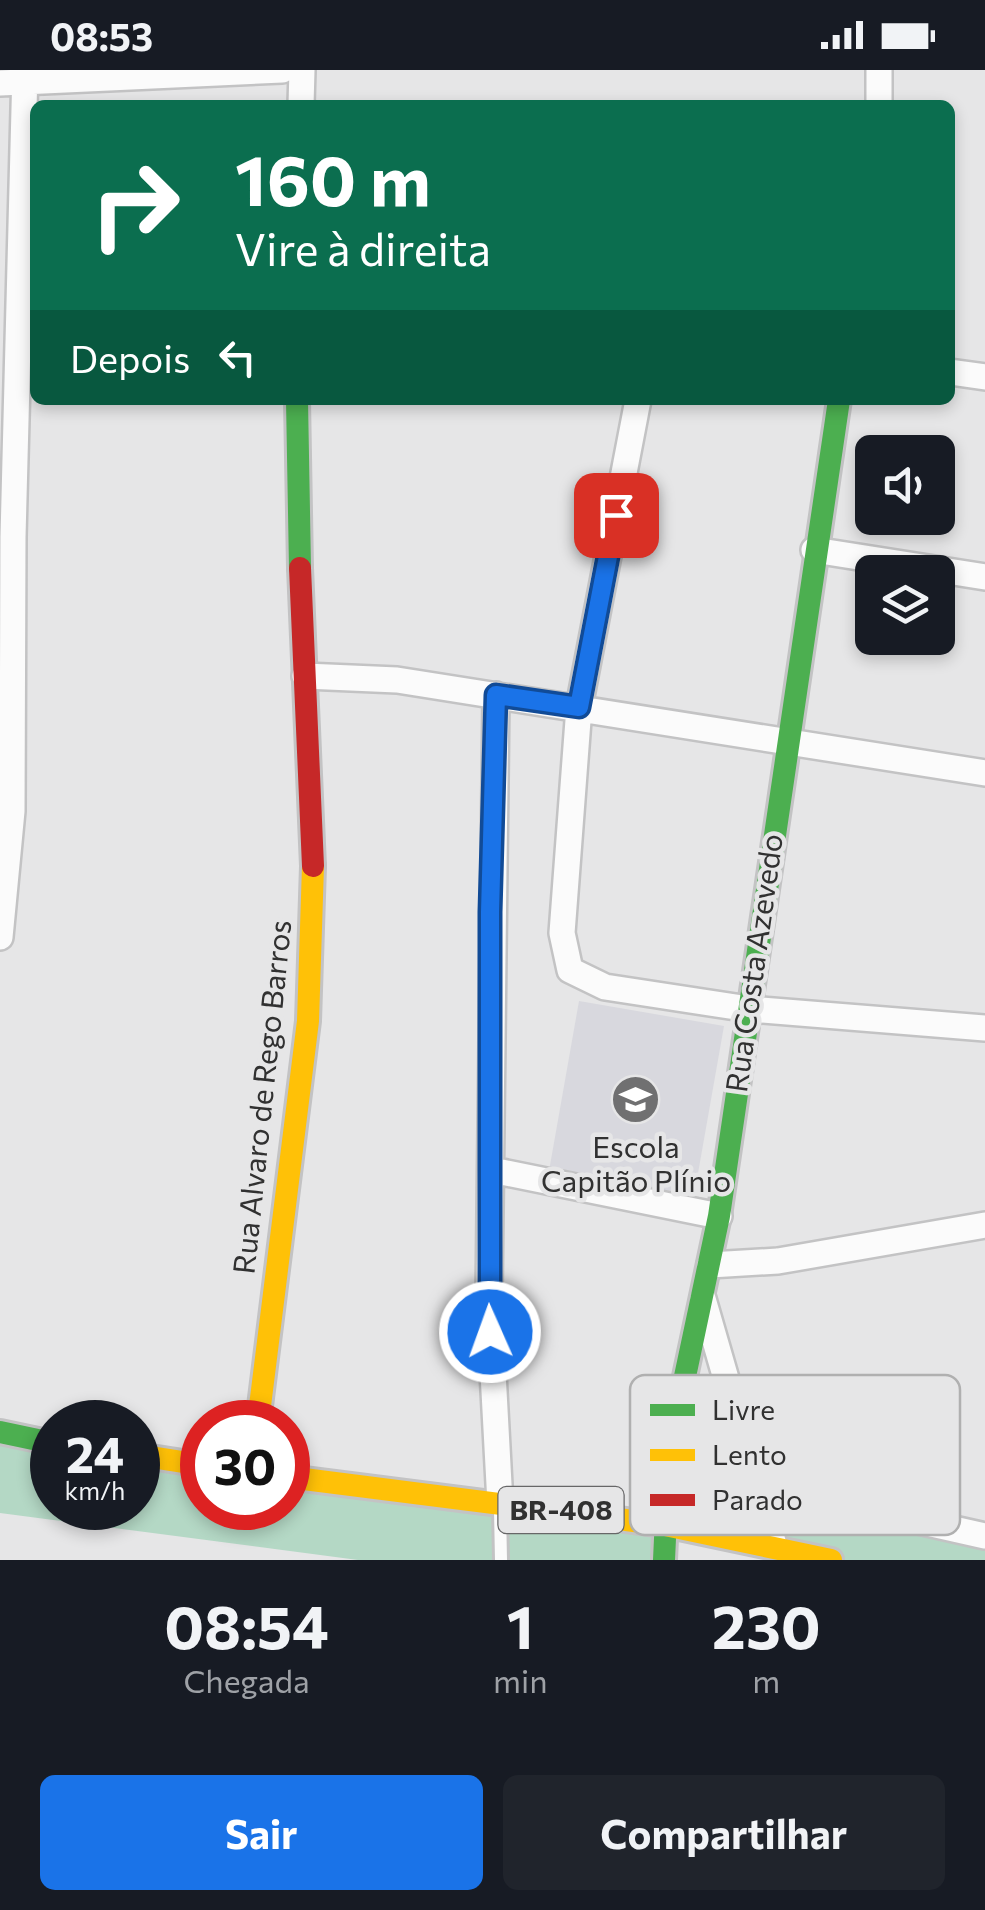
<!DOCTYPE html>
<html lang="pt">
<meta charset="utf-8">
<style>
body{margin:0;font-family:Commissioner,sans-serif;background:#20242c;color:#f1f3f6;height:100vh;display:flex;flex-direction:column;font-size:38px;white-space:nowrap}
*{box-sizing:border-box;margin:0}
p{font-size:32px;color:#9ea1a6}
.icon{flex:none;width:55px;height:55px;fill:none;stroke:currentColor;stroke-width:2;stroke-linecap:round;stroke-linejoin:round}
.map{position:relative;height:1490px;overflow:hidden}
.drawer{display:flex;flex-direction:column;background:#171b24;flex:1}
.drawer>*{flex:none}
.guide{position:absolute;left:30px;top:30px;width:925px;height:305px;border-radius:15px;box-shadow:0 5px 15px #0003;background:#0b6e4f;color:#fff;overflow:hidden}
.buttons{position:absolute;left:855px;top:365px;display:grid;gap:20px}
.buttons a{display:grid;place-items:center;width:100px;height:100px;border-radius:15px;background:#171b24;box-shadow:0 5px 15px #0003;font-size:50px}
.speed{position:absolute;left:30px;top:1330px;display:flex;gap:20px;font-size:50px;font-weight:700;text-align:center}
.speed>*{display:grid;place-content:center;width:130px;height:130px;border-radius:50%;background:#171b24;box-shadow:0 5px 15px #0003;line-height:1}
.speed small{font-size:25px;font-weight:400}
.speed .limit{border:15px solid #d22;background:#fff;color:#111}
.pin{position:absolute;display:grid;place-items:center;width:85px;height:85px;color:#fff;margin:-42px;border-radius:20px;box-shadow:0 5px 15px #0006}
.me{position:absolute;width:110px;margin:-55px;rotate:358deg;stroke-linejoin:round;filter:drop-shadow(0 0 8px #0008)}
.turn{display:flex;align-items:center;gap:35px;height:210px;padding:0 40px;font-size:45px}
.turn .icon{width:130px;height:130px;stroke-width:2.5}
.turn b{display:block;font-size:70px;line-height:85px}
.then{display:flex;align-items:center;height:95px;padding:0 40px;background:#0003;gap:20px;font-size:38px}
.eta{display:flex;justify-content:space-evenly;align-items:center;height:170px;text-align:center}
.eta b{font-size:60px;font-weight:700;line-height:70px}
.primary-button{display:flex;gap:20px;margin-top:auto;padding:20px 40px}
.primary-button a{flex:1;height:115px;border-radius:15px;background:#1a73e8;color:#fff;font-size:40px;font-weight:700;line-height:115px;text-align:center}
.primary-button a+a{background:#20242c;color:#f1f3f6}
.status{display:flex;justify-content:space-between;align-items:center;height:70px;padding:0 50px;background:#171b24;direction:ltr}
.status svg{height:28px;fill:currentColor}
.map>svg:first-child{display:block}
</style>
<div class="status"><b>08:53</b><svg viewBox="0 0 49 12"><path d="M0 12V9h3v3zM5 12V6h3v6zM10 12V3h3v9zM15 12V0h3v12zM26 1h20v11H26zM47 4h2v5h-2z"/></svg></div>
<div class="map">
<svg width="985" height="1490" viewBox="0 0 985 1490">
<rect width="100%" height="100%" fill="#e6e6e7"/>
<!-- built -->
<path fill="#d8d8de" d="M579,931L724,956L694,1126L549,1101Z"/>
<!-- park -->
<path fill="#b4d8c5" d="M0,1362L52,1373V1438H138V1385L202,1395V1438H288V1407L653,1453L651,1490H358L0,1443Z
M754,1414L985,1466V1490H831L774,1475Z"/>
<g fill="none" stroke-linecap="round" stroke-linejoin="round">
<defs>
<path id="lane" d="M500,1440L501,1490"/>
<path id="street" d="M879,0V35
M0,13L282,0
M301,35L302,0
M950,302L985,307
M638,330L579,637L562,863L570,900L605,917L749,939L985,958
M814,480L985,507
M305,606L397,610L985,703
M496,625L489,1228L500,1433
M0,867L12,741L13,467L25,0
M492,1100L719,1146
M710,1195L778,1191L985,1155
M703,1229L774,1475
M754,1414L985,1466"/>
<path id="fast" d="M297,330L300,498
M0,1362L52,1373
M664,1490L669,1382L719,1146L839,330"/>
<path id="slow" d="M258,1352L308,951L313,796
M138,1385L202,1395
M288,1407L665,1455L831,1490"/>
<path id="jam" d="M300,498L313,796"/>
</defs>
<!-- lane casing -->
<use href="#lane" stroke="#c3c3c4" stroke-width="18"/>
<!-- street casing -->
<use href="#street" stroke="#c3c3c4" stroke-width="30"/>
<!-- fast casing -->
<use href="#fast" stroke="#c3c3c4" stroke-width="28"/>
<!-- slow casing -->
<use href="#slow" stroke="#c3c3c4" stroke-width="28"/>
<!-- jam casing -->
<use href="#jam" stroke="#c3c3c4" stroke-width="28"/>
<!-- lane -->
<use href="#lane" stroke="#fbfbfb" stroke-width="12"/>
<!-- street -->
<use href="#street" stroke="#fbfbfb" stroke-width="25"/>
<!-- fast -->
<use href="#fast" stroke="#4caf50" stroke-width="22"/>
<!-- slow -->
<use href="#slow" stroke="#ffc107" stroke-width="22"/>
<!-- jam -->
<use href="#jam" stroke="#c62828" stroke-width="22"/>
</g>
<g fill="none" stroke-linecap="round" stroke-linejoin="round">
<defs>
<path id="route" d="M490,1262V842L496,625L579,637L616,445"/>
</defs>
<!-- route casing -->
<use href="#route" stroke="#114b97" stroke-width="25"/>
<!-- route -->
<use href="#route" stroke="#1a73e8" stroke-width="18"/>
</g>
<!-- icons -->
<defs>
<symbol id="school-disc" viewBox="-11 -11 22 22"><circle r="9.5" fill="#707071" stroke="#e6e6e7"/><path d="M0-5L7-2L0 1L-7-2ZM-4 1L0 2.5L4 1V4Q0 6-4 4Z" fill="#fff"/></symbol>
</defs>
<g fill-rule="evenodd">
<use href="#school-disc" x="608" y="1002" width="55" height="55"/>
</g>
<g text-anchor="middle" stroke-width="9" stroke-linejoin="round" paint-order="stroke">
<!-- shield labels -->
<rect fill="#e6e6e7" stroke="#676768" stroke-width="2.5" x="498.5" y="1417" width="125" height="46" rx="8"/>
<g font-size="28" font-weight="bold" fill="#313131">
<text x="561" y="1450">BR-408</text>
</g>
<!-- street labels -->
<g font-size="30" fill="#313131" stroke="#e6e6e7">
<text transform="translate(755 893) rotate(-82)" y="10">Rua Costa Azevedo</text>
<text transform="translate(263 1027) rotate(-84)" y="10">Rua Alvaro de Rego Barros</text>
</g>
<!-- poi labels -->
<g font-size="30" fill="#313131" stroke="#e6e6e7">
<text x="636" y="1088">Escola<tspan x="636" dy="34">Capitão Plínio</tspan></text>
</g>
</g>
<!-- legend -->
<rect x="630" y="1305" width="330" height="160" rx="15" fill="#e6e6e7" stroke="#b0b0b0" stroke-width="2.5"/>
<rect x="650" y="1334" width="45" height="12" fill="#4caf50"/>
<rect x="650" y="1379" width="45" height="12" fill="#ffc107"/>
<rect x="650" y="1424" width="45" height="12" fill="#c62828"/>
<g font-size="28" fill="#313131">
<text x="712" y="1350">Livre</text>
<text x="712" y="1395">Lento</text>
<text x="712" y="1440">Parado</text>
</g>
</svg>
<div class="buttons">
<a><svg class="icon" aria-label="sound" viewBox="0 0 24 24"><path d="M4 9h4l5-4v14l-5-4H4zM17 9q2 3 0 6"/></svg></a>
<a><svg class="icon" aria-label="layers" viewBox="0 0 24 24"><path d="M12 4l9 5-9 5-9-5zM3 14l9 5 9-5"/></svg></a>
</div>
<div class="speed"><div>24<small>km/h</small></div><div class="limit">30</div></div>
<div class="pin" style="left:616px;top:445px;background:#d93025"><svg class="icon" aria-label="arrive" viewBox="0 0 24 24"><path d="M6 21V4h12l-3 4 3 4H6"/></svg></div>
<svg class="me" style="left:490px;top:1262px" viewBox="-20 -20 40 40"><circle r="17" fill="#1a73e8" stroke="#fff" stroke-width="3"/><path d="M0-11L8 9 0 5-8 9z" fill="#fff"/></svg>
<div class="guide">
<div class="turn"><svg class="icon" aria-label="right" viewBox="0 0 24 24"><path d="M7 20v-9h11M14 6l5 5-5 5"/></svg><div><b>160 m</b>Vire à direita</div></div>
<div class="then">Depois<svg class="icon" aria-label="left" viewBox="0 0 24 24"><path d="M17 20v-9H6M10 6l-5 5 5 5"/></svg></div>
</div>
</div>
<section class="drawer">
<div class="eta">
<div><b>08:54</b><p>Chegada</p></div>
<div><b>1</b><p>min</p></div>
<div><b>230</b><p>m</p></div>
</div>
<div class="primary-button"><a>Sair</a><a>Compartilhar</a></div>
</section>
